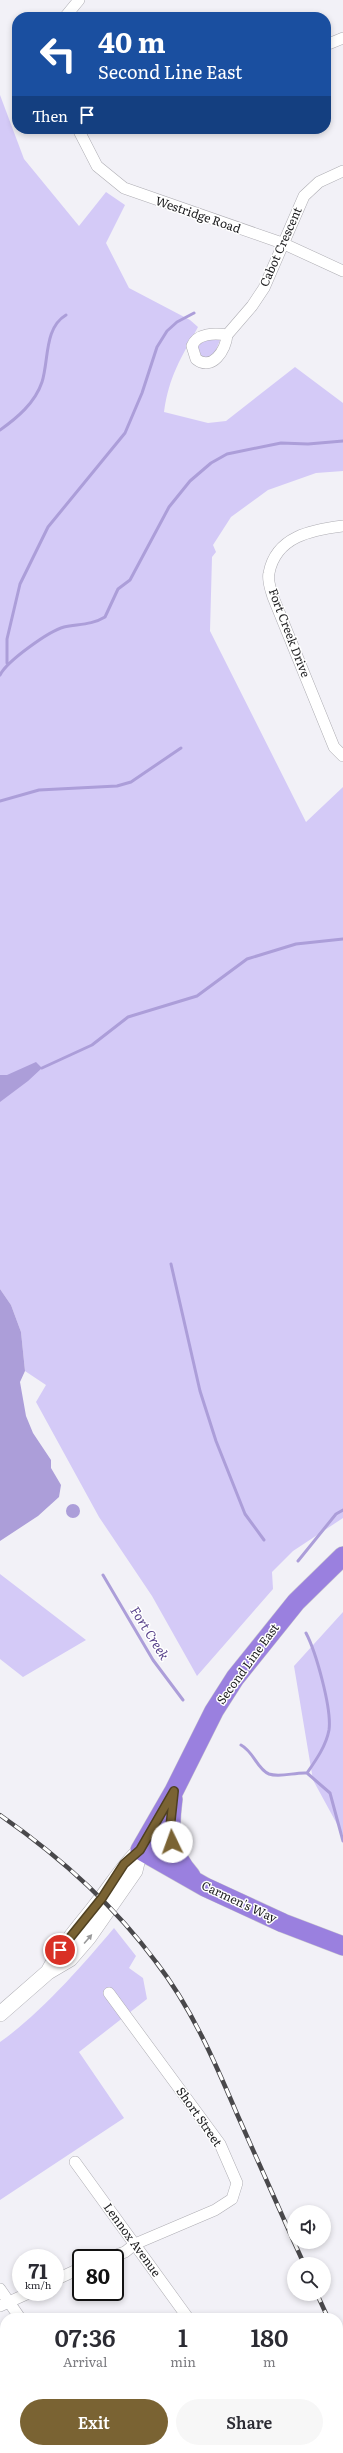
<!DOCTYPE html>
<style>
body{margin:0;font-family:Literata,serif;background:#f7f7f7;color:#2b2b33;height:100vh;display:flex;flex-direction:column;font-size:15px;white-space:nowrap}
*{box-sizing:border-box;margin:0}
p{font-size:13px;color:#7c7c81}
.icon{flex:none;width:22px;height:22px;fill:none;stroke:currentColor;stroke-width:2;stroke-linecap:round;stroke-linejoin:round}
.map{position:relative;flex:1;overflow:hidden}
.panel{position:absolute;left:0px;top:2313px;width:343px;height:140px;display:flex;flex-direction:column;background:#fff;border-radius:16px 16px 0 0;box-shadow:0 2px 6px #0003}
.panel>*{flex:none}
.hud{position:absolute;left:12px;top:12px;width:319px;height:122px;border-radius:16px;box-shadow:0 2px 6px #0003;background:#1a4fa0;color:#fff;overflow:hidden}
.tools{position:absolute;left:287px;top:2205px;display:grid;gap:8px}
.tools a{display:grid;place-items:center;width:44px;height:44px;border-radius:50%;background:#fff;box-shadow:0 2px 6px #0003;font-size:20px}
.speed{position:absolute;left:12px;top:2249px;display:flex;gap:8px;font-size:20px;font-weight:700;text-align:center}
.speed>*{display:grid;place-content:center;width:52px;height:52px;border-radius:50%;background:#fff;box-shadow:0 2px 6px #0003;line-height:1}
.speed small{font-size:10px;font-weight:400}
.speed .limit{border:2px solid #111;border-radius:6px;background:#fff;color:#111}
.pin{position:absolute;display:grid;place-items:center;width:34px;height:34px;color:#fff;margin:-17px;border:2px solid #fff;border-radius:50%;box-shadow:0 1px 4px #0007}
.me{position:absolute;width:44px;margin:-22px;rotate:357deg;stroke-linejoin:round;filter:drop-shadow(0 0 3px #0008)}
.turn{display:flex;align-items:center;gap:14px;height:84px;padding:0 20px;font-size:18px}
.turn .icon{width:52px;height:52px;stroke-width:2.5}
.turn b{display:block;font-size:28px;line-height:34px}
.then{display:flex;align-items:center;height:38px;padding:0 20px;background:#0003;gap:8px;font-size:15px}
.eta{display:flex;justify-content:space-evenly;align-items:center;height:68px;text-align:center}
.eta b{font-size:24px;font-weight:600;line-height:28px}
.primary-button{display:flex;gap:8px;margin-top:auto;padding:8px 20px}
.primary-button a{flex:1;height:46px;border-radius:24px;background:#7a6333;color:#fff;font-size:16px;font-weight:600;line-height:46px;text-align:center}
.primary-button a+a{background:#f7f7f7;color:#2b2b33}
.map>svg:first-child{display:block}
</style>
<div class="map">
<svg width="343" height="2453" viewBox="0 0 343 2453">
<rect width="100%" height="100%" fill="#f2f1f7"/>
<!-- green -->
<path fill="#d4caf7" d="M0,95L24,159L79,226L106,192L125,205L106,243L129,288L190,320L198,327C181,358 169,376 164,412L208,423L226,421L295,367L343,403V471L316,473L268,490L231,517L213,545L216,552L212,557L210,631L306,822L343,787V1518L293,1551L272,1572L273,1589L197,1676L152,1596L99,1517L36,1402L46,1385L25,1371L21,1332L11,1305L0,1289Z
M207,340H220L214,355L203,359L196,348L198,344Z
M0,1574L86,1640L23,1677L0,1659Z
M343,1612V1835L313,1780L294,1666Z
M114,1928L136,1956L129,1968L143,1978L147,1999L79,2052L124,2118L0,2200V2042C40,2014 83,1965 114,1928Z"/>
<!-- water -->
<path fill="#ac9ed9" d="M36,1062L42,1068L28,1081L0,1102V1075H7Z
M0,1289L11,1305L21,1332L25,1371L20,1382L26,1416L33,1433L51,1460V1468L61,1485L59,1497L38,1516L0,1541Z
M66 1511a7 7 0 1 1 14 0a7 7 0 1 1-14 0Z"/>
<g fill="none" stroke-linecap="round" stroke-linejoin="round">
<!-- stream -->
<path stroke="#ac9ed9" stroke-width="3" d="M0,430C17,418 35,403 42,382C49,360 44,328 66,315
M7,663V639L20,584L48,527L125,433L142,393L157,347L167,331L177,322L194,313
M0,675C7,661 49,631 64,627C78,624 92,625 105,617L118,589L130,580L169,507L190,481L211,463L227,454L281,443L308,444L343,441
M0,801L39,790L117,786L131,782L181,748
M42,1068L92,1045L128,1017L197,996L247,959L296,944L343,939
M171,1264L200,1391L216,1441L245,1514L264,1540
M298,1561L336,1514L343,1510
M103,1575L153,1660L183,1700
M306,1633C316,1652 332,1709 329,1730C326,1746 316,1760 307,1773
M241,1745C254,1752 257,1769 269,1774C280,1778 295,1772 307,1773L330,1793L343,1841"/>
<defs>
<path id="street" d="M65,17L79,0
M326,45L343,38
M78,129L97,166L124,188L282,243L343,271
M227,335L252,306L264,288L304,196L319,182L343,171
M227,335C226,350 212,372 196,359L192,346C197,333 215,333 227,335Z
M343,526C312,530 276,536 269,573C267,580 271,590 273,597L334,747L343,756
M75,2162L188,2318
M108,2258L125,2252L135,2244L215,2210L232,2199L237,2183L220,2144L109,1993
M55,2280L81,2268
M0,2289L20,2318
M0,2306L31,2292
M111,2448L114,2453
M280,2448L284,2453"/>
<path id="secondary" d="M48,1972C62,1945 82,1924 100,1900C114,1882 124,1865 140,1850
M0,2014L48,1972L70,1959L89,1937L135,1871L140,1850"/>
<path id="highway" d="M343,1556L296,1602L235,1678L214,1711L174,1791L140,1850L205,1887L283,1923L343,1946
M173,1799C169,1831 168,1850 191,1876"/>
</defs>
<!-- street casing -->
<use href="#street" stroke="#aeadb3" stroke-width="12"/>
<!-- secondary casing -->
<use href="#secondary" stroke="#aeadb3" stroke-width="16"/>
<!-- highway casing -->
<use href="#highway" stroke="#cdcdce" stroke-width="20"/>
<!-- street -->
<use href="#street" stroke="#fff" stroke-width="11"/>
<!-- secondary -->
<use href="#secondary" stroke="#fff" stroke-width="15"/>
<!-- highway -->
<use href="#highway" stroke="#9a80df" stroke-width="19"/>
<defs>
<path id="rail" d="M0,1815C59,1856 113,1904 156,1962C191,2007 215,2062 237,2114C256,2157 275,2199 294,2242
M294,2242L304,2264
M317,2294L328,2318
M338,2340L343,2351"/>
</defs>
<!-- rail casing -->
<use href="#rail" stroke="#49484b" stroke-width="4.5"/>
<!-- rail -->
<use href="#rail" stroke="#fff" stroke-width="3" stroke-dasharray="9" stroke-linecap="butt"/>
</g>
<!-- one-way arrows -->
<defs><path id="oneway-solid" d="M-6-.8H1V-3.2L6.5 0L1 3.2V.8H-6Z"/></defs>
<use fill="#99999a" href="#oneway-solid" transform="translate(88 1939) rotate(-49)"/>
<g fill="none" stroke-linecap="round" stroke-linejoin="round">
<defs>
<path id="route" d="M60,1950L102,1898L124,1864L140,1850L174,1791L170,1828L172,1842"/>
</defs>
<!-- route casing -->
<use href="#route" stroke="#4f4021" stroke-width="10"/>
<!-- route -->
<use href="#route" stroke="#7a6333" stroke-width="7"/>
</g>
<g text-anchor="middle" stroke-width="3" stroke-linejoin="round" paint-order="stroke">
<!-- street labels -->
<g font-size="12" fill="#1d1d1f" stroke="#fff">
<text transform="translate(198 215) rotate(19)" y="4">Westridge Road</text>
<text transform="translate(281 247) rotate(-66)" y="4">Cabot Crescent</text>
<text transform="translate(289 633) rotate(69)" y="4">Fort Creek Drive</text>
<text transform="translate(248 1664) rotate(-54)" y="4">Second Line East</text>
<text transform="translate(239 1902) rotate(25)" y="4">Carmen's Way</text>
<text transform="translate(199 2117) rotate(55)" y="4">Short Street</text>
<text transform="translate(132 2240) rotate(54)" y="4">Lennox Avenue</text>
</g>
<!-- water labels -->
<g font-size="13" font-style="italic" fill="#57418a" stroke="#fff">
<text transform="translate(150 1633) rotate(58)" y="5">Fort Creek</text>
</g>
</g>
</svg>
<div class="tools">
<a><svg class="icon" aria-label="sound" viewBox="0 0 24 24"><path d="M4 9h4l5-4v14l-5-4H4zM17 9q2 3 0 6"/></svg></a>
<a><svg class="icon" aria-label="search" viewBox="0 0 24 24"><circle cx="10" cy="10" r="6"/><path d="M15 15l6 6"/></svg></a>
</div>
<div class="speed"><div>71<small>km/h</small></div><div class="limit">80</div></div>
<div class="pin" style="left:60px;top:1950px;background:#d93025"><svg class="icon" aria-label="arrive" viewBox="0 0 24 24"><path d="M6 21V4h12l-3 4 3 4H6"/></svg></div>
<svg class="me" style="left:172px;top:1842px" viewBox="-20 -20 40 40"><circle r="19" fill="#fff"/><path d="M0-13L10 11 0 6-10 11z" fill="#7a6333"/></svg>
<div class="hud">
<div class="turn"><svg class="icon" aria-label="left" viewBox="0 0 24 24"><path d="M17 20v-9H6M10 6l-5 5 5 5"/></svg><div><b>40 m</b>Second Line East</div></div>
<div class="then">Then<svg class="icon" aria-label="arrive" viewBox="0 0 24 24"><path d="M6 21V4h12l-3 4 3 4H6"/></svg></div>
</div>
<section class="panel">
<div class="eta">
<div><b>07:36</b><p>Arrival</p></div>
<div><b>1</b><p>min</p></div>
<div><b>180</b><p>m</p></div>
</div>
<div class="primary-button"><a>Exit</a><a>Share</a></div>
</section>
</div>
